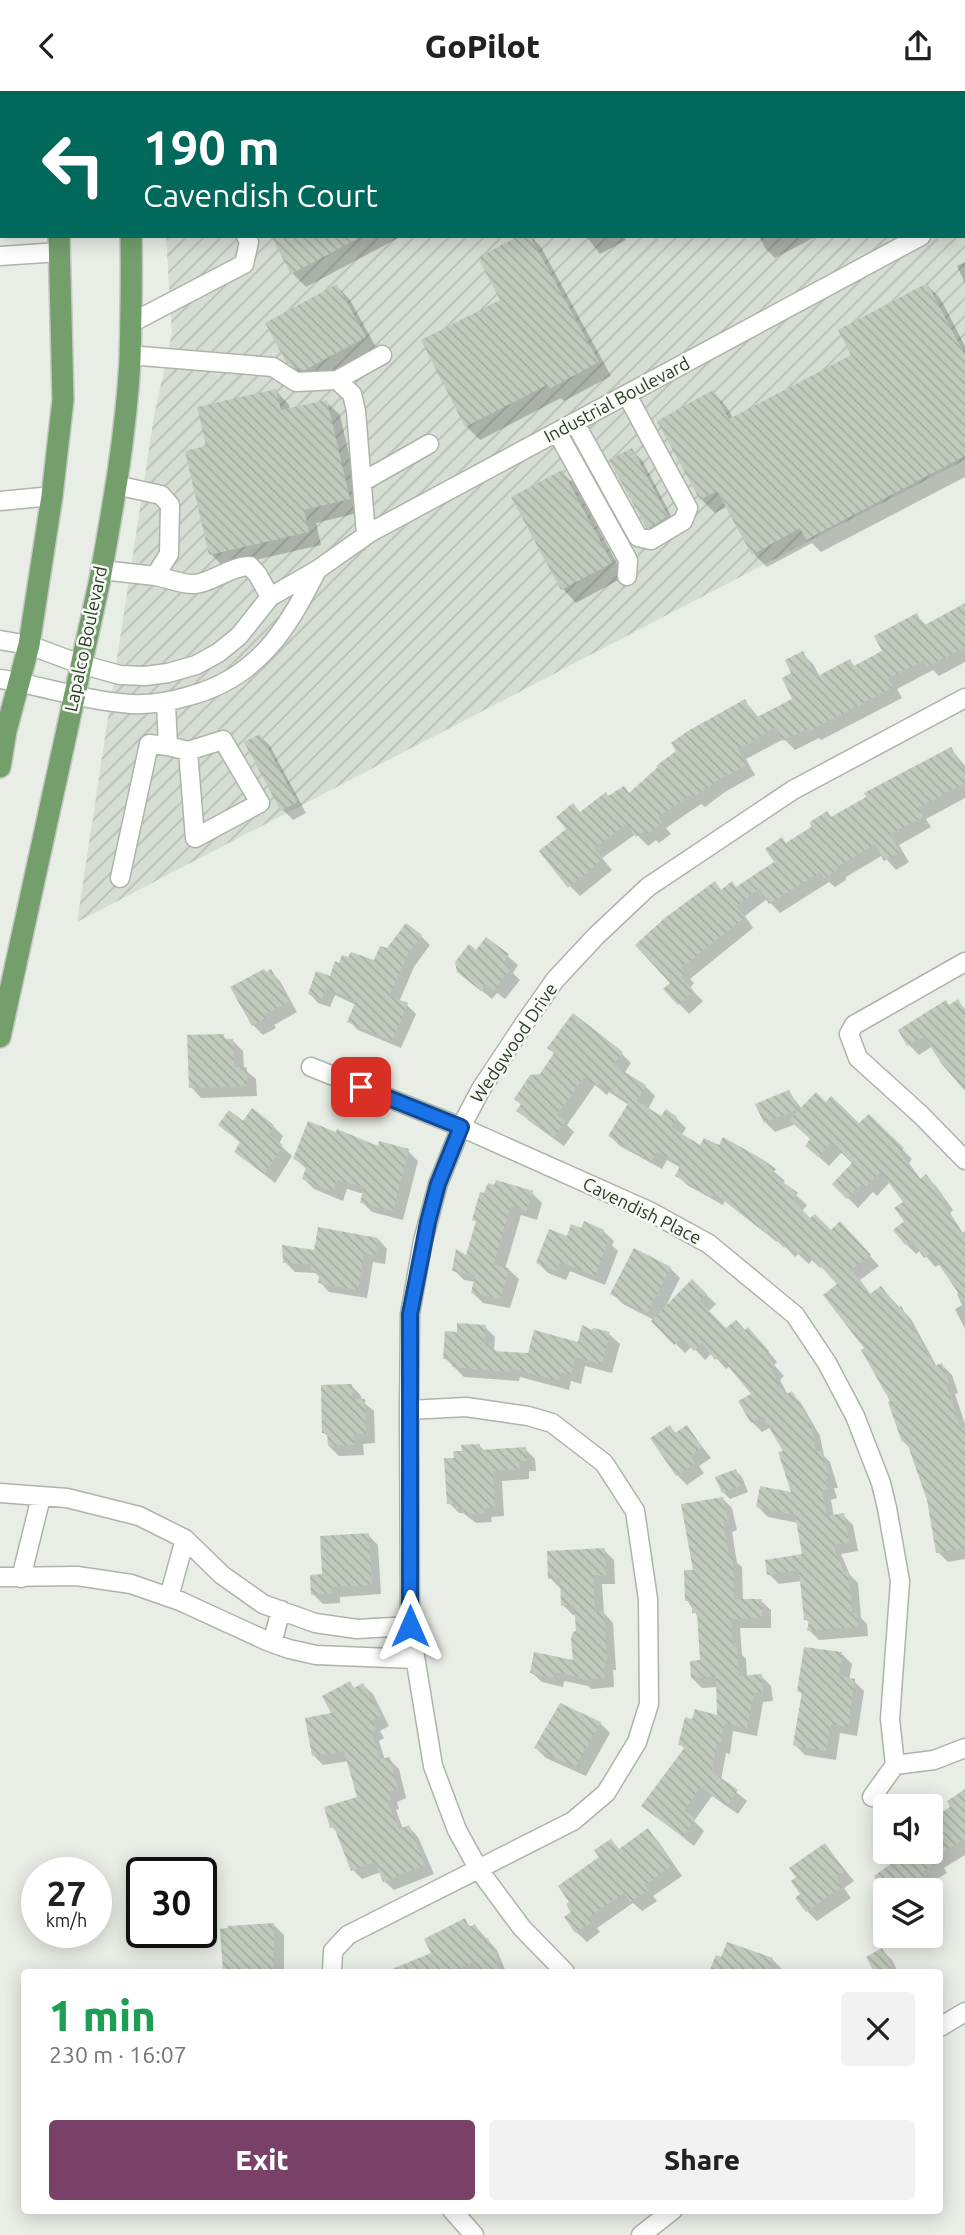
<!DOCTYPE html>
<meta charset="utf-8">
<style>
body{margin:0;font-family:Ubuntu,sans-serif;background:#f2f2f2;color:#202124;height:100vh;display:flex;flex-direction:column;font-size:26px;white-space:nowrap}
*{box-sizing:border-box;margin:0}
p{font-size:23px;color:#757577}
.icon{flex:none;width:38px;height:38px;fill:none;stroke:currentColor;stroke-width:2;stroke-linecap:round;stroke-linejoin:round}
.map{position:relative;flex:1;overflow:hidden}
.side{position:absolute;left:21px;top:1878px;width:922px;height:245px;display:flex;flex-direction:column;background:#fff;border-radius:7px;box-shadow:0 4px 18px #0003}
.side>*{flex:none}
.guide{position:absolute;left:0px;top:0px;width:966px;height:147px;box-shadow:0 4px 18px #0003;background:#00695c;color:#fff;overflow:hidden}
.buttons{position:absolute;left:873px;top:1703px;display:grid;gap:14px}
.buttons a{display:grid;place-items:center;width:70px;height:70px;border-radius:7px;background:#fff;box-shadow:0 4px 18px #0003;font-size:35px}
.speed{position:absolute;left:21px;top:1766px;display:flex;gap:14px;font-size:35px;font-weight:700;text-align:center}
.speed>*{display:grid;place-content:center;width:91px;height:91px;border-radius:50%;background:#fff;box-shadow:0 4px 18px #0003;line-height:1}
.speed small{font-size:18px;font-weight:400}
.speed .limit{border:4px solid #111;border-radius:10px;background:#fff;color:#111}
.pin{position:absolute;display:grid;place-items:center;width:60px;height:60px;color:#fff;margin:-30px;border-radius:14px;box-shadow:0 4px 10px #0006}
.me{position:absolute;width:77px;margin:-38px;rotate:0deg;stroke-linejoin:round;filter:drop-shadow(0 0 5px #0008)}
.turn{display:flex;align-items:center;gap:24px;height:147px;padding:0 28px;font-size:32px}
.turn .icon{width:91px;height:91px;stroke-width:2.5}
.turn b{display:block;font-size:49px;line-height:60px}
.round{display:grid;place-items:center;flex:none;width:74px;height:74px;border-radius:7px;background:#f2f2f2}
.headline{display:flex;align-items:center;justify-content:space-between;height:119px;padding:0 28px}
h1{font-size:42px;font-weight:800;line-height:52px;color:#1e9e55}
.action{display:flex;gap:14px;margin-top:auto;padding:14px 28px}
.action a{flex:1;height:80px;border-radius:7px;background:#7a4168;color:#fff;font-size:28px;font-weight:800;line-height:80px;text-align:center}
.action a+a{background:#f2f2f2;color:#202124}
header{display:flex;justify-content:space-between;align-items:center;height:91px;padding:0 28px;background:#fff;font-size:32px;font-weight:800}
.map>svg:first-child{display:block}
</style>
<header><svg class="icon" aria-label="back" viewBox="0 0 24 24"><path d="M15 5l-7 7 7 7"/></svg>GoPilot<svg class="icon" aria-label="share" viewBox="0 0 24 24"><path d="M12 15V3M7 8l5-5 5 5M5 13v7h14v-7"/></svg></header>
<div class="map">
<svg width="965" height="2144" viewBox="0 0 965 2144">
<defs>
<pattern id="industrial-furrows" width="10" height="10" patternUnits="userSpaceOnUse" patternTransform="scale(1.75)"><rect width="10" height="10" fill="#d6ddd3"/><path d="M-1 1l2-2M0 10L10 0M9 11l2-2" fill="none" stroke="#b8bfb5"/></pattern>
<pattern id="building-back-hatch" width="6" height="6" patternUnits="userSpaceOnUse" patternTransform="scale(1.75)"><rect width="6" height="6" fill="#c1cbbd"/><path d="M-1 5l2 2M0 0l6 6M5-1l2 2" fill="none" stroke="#a6afa2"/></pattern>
</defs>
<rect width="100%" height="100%" fill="#e8ede5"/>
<!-- industrial -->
<path fill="url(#industrial-furrows)" d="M158,0H965V369L77,831L154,325L172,242L166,145H964V2Z"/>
<!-- shadow -->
<path fill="#0003" d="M489,0H576L577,2H490Z
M933,0H965V59L964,2Z
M273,145H402L306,196L292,182Z
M521,145H530L541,156L611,285L564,310L561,307L480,349L466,335Z
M586,145H624L626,149L600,163Z
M759,145H817L775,167L765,157Z
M965,171V192L957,175Z
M927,194L940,207L965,255V386L821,461L812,452L767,476L754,463L728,415L715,422L701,408L659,331L713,301L726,315L733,327L853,265Z
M337,195L350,209L378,260L323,290L301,284L287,270Z
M276,300L289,314L290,319L326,311L340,324L362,421L316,432L321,454L224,476L211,463L208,357Z
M631,359L642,369L677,436L658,446L647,435Z
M561,381L575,394L624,486L576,512L563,498L513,407Z
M965,514V571L939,585L933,579L897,598L902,607L821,649L819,647L795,659L784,648L746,668L755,684L725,701L705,716L701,713L666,737L671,743L659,752L656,749L648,755L636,743L602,767L612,779L580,805L570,795L568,739L581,723L609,707L630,704L745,610L759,627L794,609L793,583L803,563L813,573L820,586L850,571L855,576L885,560L917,525L927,535Z
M260,645L270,655L306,722L293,729L283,719Z
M951,658L965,675V707L926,728L931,736L899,754L909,771L896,779L883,764L846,786V789L835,796L829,791L780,822L767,808L745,825L753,837L690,888L694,892L690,897L703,910L689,923L665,898L672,892L722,800L737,798L777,772L787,754Z
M421,845L430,854L414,876L399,911L407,914L416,923L401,957L358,939L349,930L356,914L335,904L330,916L318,912L310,903L331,887L375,871L387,860Z
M487,848L518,874L513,882L520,889L505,908L497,902L492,908L458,880Z
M270,880L280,890L297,921L274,934L276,937L263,944L253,934L267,882Z
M958,910L965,918V999L933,955L919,964L909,954L900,939Z
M223,945L228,950H233L243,960L244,978L256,988L257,1005L201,1007L191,996Z
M621,962L631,972L624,983L645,995L655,1005L648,1018L662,1027H676L686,1037L681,1045L701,1057L761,1069L785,1090L782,1092L807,1114L802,1120L811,1129L831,1142L850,1143L879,1175L860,1189L872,1205L881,1197L911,1228L937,1276L942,1274L952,1284L958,1302L955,1303L965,1333V1468L948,1471L938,1461L928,1409L910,1357L903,1350L893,1311L840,1193L823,1175L820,1177L812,1169L809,1173L798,1163L795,1166L779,1149L777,1151L725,1110L723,1114L687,1094L677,1084L681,1077L667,1069L662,1078L620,1055L610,1045L629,1014L609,1001L607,1004L595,994L567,1034L574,1041L564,1055L528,1029L519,1019Z
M789,1001L802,1018L826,1013L859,1035L869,1025L912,1068L909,1072L921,1089L926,1085L936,1095L953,1119L950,1122L963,1142L965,1140V1238L955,1218L962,1214L957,1203L960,1201L941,1173L935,1176L921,1159L916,1163L906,1153L905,1111L890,1091L877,1105L873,1101L858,1117L834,1093L854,1072L842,1061L829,1075L818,1065L812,1048L796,1033L775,1041L765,1031Z
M243,1032L273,1035L283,1045L279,1053L292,1065L275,1092L236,1061L241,1052L220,1034Z
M379,1057L408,1060L418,1070L403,1129L372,1121L362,1111L364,1103L347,1098L343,1110L314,1098L304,1088L308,1079L295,1068Z
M532,1102L542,1112L537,1129L521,1124L505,1178H508L519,1188L510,1217L483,1212L473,1202L475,1191L464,1189L454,1179L467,1167L478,1131Z
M582,1139L603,1140L614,1150L612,1154L618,1160L605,1194L570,1180L566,1189L548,1182L538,1172L568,1147Z
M378,1148L387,1158L385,1173L373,1171L367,1207L329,1201L320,1191L321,1187L315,1182L295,1181L285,1171Z
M670,1177L680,1187L665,1217L692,1190L716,1213L708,1221L726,1239L746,1240L758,1248L777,1271L774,1274L784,1285L780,1289L788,1304L791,1302L801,1312L820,1345L824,1365L830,1371L838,1397H834L837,1407L831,1409L834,1426L843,1424L853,1434L858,1460L841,1463L850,1484L858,1492L861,1527L867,1533L868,1545L819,1549L809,1539L810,1532L805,1528L802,1490L779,1493L769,1483L804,1464L798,1432L768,1426L758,1416L793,1404L785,1361L771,1336L762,1341L752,1331L753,1303L730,1275L726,1278L712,1262L705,1269L692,1255L685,1262L653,1230L654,1229L623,1213L613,1203Z
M485,1236L495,1246L494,1258L498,1262L529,1264L579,1253L593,1241L609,1243L620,1253L612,1282L585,1275L581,1293L571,1290L569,1299L520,1286L519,1290L464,1286L445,1267L458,1243Z
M351,1294L361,1305L362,1310L374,1320L375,1352L363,1353L364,1364L339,1365L329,1355V1346L324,1342Z
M670,1336L677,1343L687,1336L711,1367L699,1375L704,1382L687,1394L677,1384L653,1348Z
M479,1355L485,1360L525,1358L535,1368L536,1380H529V1388L502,1390L504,1425L491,1426L492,1431L476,1432L463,1422H459L449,1412L456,1368L464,1361Z
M736,1380L742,1386L748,1401L730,1408L723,1401Z
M722,1407L732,1417L737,1439L732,1441L737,1472L742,1476L743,1510H761L771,1519V1537H740L742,1564L746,1568L747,1586L761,1585L771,1595L773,1610L763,1611L757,1645L733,1640L730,1663L726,1662L721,1689L747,1710L738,1723L712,1705L694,1730L704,1740L694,1755L644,1715L685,1658L680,1653L694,1630L719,1626L718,1596L702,1597L692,1587L702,1571L699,1528L687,1509L695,1480Z
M368,1444L378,1454L381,1503L340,1506V1512L323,1513L313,1503L324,1485Z
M604,1459L614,1469L615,1493H602L604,1522L613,1532L616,1579H613L614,1596L592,1598L588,1595L564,1590L563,1596L542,1591L532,1582L575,1571L578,1542L576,1524H573L563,1514L562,1497H560L550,1487Z
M842,1563L852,1573L849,1589L854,1590L864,1600L857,1645L840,1642L836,1669L805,1664L795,1654L803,1604L799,1600Z
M349,1592L355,1598L363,1594L373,1603L389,1635L380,1640L384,1647L379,1650L385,1669L389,1668L399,1678L406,1707L397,1711L399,1718L396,1719L403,1738L409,1736L418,1746L434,1783L394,1799L384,1790L381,1781L362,1788L353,1779L338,1742L332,1736L359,1707L349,1670L323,1674L313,1664Z
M600,1632L610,1642L586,1685L546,1667L536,1657Z
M965,1700V1764L944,1777L947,1782L932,1791L935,1795L928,1799H886L877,1786L931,1760V1730L953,1716Z
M648,1740L658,1750L682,1785L653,1805L657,1810L642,1820L633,1812L597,1837L600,1841L587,1851L576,1841L573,1821L602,1767L611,1750L620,1759Z
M825,1754L854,1790L844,1797L851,1807L817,1830L807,1820L802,1803Z
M464,1830L472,1837L475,1835L497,1859L506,1881H388L434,1863Z
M274,1834L284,1844V1879L282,1881H225L222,1840Z
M882,1859L892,1869L898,1881H876L869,1867Z
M717,1866L772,1868L782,1878L781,1881H711Z"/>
<!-- building -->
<path fill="url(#building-back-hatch)" d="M271,145H363L291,183Z
M518,145H530L599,271L549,298L547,294L465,336L421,249L500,209L478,167Z
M927,192L965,264V365L806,449L800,437L752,464L717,400L700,409L657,330L713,299L729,328L851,264L838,239Z
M337,193L366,246L305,279H299L286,271L265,232Z
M276,298L281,319L327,309L350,408L304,419L309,441L209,464L185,360L206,355L197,316Z
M632,357L668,425L649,437L646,436L609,369Z
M562,379L612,472L561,499L511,406Z
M965,512V556L927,576L924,569L888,587L893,596L810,640L809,637L783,650L776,636L738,658L746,674L728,684L727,683L693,707L690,704L658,726L662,732L648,743L644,740L636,746L626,733L594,757L603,768L568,797L539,760L566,738L556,726L573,712L580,721L606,701L608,705L624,695L629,702L658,676L656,675L676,660L671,652L688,640L745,608L755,627L792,608L782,587L791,582L785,569L803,560L816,586L850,568L854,575L882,560L874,545L917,522L923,535Z
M260,643L297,711L281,720L244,651Z
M951,656L965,681V692L918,717L923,726L890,743L900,761L884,770L875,753L837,776V779L824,787L820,781L769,813L759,797L736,815L745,826L681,877L685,882L681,886L694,900L678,914L663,898L670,892L635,854L666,826L715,790L721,799L732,790L736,796L774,771L765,758L782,746L786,752L811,736L810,731L827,720L831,726L866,706L864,702Z
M406,832L422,844L406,866L389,905L408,912L392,950L347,931L356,910L326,897L322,908L308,903L316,880L330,885L335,870L339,872L342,864L348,866L351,861L374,869L380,855L387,857Z
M486,846L509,863L503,871L511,877L494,900L486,894L481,900L457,881L455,871L469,853L476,859Z
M264,878L266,881L271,878L289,911L265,923L267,926L252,935L230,896Z
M958,908L965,920V1000L941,972L924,945L907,955L898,939L946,909L949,914Z
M573,922L623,961L613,974L646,994L637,1010L661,1025L666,1018L677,1026L671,1036L700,1054L704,1047L719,1054L723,1046L762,1068L776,1078L772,1083L798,1102L793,1109L810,1127L815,1123L831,1139L840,1130L871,1164L851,1179L870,1203L881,1195L898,1217L901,1215L934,1275L942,1272L949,1292L946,1293L961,1338L965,1337V1457L936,1462L927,1409L906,1349L902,1351L888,1311L890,1310L861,1259L864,1257L823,1204L837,1193L812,1166L808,1168L801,1161L797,1164L788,1154L784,1157L768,1140L767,1143L714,1102L712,1106L675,1085L681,1073L657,1061L651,1070L608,1045L629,1011L599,992L597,995L584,986L557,1024L566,1030L554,1046L516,1020L521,1013L514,1008L530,984L540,983L554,962L547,957Z
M224,943V948H233L234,976H247V995L189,997L187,944Z
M789,999L799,1018L764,1032L755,1013Z
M816,1001L826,1011L831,1005L859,1032L869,1023L904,1057L900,1061L920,1088L926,1083L944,1108L941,1111L965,1146V1212L931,1162L924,1167L912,1149L905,1154L893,1139L904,1130L894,1117L903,1111L881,1081L865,1096L862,1093L847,1108L832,1093L852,1072L831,1052L818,1066L805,1055L810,1048L789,1029Z
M252,1017L274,1034L269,1044L283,1054L264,1083L234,1061L240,1051L218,1034L229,1019L243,1030Z
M308,1030L336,1041L337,1038L378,1055L379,1050L409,1058L393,1120L360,1112L364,1096L337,1089L333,1101L302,1088L307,1074L293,1068Z
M496,1089L533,1100L527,1120L511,1115L493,1174L509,1177L500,1208L471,1202L475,1184L452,1180L456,1158L466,1164L476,1130L472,1129L480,1101L484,1102L488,1092L494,1094Z
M584,1130L604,1139L602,1146L609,1148L595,1185L560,1171L556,1180L536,1172L549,1138L567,1145L571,1133L581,1137Z
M318,1136L378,1147L376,1164L364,1163L358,1199L318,1192L320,1181L311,1179L312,1173L283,1172L282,1154L314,1159Z
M634,1157L671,1176L647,1222L610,1203Z
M692,1188L707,1203L699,1210L726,1237L736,1229L745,1239L748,1236L769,1260L766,1263L775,1275L771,1278L785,1304L792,1300L811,1333L816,1361L821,1359L830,1387L825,1388L828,1398L822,1399L827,1425L844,1422L849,1451L833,1454L844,1481L848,1480L852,1522H857L859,1536L807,1540L809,1529H804L799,1479L767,1484L765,1469L802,1463L795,1424L756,1416L760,1395L791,1401L778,1361L783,1360L763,1326L751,1332L738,1310L751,1303L720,1265L715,1269L702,1252L694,1260L681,1247L674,1254L651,1230Z
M457,1232L486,1234L484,1252L492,1253L491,1260L528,1262L534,1239L578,1251L582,1234L592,1239L593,1237L610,1241L602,1273L575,1266L571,1284L561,1281L559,1290L510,1277V1281L452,1276L453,1269L443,1268L445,1240L457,1241Z
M352,1293L353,1308H365L366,1343H354V1354L328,1355L327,1342H322L321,1294Z
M670,1334L675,1342L687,1334L702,1356L690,1365L695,1372L676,1385L650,1347Z
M480,1353V1359L526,1356L527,1370H519L520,1378L493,1380L495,1416L482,1417L483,1422L464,1423V1417L456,1418V1412L447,1413L444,1367H454L453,1360H462L461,1354Z
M736,1378L742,1394L722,1402L715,1386Z
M723,1406L728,1429L723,1431L729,1465H733L734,1508H762V1527L731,1528L733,1556H737L739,1585L762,1583L763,1601L754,1602L747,1637L724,1632L720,1654L717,1653L711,1680L738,1699L727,1715L701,1696L684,1720L696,1728L683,1746L641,1715L685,1656L678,1654L685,1626L692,1628L695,1618L717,1624L716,1586L691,1587L690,1570L700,1569L697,1522H692V1510H685L684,1479H693L681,1413Z
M369,1442L372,1494L331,1496V1502L311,1504L310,1484L322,1483L320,1445Z
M605,1457L606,1484H593L595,1521L604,1520L607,1570H604L605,1587L580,1589L581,1586L554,1581L553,1587L530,1582L534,1561L573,1569L571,1548L573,1541L576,1540L574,1514L561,1515L560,1487L548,1488L547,1460Z
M804,1556L842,1561L839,1585L855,1588L848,1636L831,1633L826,1660L793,1654L802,1601L797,1600Z
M350,1590L354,1597L363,1592L381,1625L372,1630L376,1638L371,1640L380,1668L390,1666L398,1698L389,1701L391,1709L387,1710L399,1738L409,1734L425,1774L383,1791L375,1771L351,1780L334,1736L330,1737L324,1716L357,1706L344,1660L312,1665L305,1627L331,1622L322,1605Z
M560,1612L601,1631L575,1676L534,1657Z
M965,1698V1748L935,1766L939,1771L923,1780L926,1784L901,1799H886L885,1803L874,1785L892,1772L889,1768L901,1760H931V1728L950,1716L947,1710Z
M648,1737L673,1774L645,1794L648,1799L630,1811L624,1802L589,1826L592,1831L575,1842L564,1826L571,1821L566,1813L569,1811L558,1795L599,1766L594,1759L611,1748L619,1758Z
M825,1752L845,1780L836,1786L842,1796L806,1821L795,1807L800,1803L791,1790L796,1786L789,1777Z
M465,1827L469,1836L475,1833L483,1849L488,1847L498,1868L495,1869L501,1881H478L473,1871L453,1881H385L431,1862L424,1848Z
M274,1832L273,1881H223L220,1838L228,1837V1835Z
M727,1851L773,1867L768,1881H709L716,1864L721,1866Z
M882,1857L895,1881H874L866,1866Z"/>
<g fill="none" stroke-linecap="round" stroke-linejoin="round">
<defs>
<path id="minor" d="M859,0L860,2
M903,0L904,2
M244,2L247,0
M355,2L358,0
M0,36H2
M964,115L965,117
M0,165L59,161
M131,232L244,173L249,151L246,145
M129,264L273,276L296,291L337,289L352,303L356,320L366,444
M337,289L382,264
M575,332L638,446L651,449L683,430L688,417L627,304
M557,341L628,469L627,485
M362,391L429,353
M0,410L52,405
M102,479L155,485L169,463L170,414L161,404L116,394
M155,485C167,487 183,494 195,493C214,491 230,475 250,475L258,484L270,506
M0,549L29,554L80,573L120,584L145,585L168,582L196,574L218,562L239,545L270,506L317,479L371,441L921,145
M0,588C43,595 87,610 131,613C152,614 169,611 189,605C257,587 287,539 317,479
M166,613L168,655L188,660L223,649L260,712L195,747L188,660
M120,787L149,653L168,655
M965,871L854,934L849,943L858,967L921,1024L965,1069
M311,976L461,1036L649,1120L709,1153L795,1224L827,1272L855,1325L881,1392L887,1417L900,1490L890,1628L895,1674
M0,1402L67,1407L139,1425L185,1448L222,1484L263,1513L315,1532L357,1538L410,1535
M0,1486L77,1485L131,1493L180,1510L267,1550L289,1558L316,1564L415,1568
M21,1487L41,1406
M169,1506L185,1448
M272,1552L281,1519
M895,1674L934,1669L965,1657
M872,1706L895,1674
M332,1881L333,1860L348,1844L573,1730L606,1702L637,1651L649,1613L648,1508L635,1420L604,1372L552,1332L528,1325L466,1316L409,1319
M565,1881L522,1837L479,1779L457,1739L433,1675L410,1535L409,1319L410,1223L423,1150L438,1093L461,1036L481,998L524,933L555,889L596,845L648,796L793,699L965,607
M940,1936L965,1921
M452,2119L474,2144
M641,2144L673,2119"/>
<path id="major" d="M56,0V2
M126,0V2
M72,2L77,0
M0,676L6,640L29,554L52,405L63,309L59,145
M0,946L100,488C113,416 126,343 130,269C131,228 132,187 131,145"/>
</defs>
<!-- minor casing -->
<use href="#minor" stroke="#abb5a8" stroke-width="21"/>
<!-- major casing -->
<use href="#major" stroke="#c3c9c2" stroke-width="24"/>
<!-- minor -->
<use href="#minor" stroke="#fff" stroke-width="18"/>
<!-- major -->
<use href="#major" stroke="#749f6d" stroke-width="21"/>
</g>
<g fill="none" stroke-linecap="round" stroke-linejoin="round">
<defs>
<path id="route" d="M361,996L461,1036L438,1093L428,1131L410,1223V1535"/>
</defs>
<!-- route casing -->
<use href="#route" stroke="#114b97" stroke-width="18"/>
<!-- route -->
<use href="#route" stroke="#1a73e8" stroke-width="12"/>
</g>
<g text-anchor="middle" stroke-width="5" stroke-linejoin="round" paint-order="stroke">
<!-- street labels -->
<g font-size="18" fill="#293e25" stroke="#f7faf5">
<text transform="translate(617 309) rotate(-28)" y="6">Industrial Boulevard</text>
<text transform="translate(86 548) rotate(-78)" y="6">Lapalco Boulevard</text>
<text transform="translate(514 952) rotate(-56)" y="6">Wedgwood Drive</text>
<text transform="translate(642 1120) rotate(26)" y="6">Cavendish Place</text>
</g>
</g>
</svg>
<div class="buttons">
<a><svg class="icon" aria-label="sound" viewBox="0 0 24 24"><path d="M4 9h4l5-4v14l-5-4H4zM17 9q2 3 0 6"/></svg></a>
<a><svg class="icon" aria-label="layers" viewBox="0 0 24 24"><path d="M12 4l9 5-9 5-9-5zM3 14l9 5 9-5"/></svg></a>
</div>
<div class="speed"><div>27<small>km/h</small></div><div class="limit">30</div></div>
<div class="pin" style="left:361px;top:996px;background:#d93025"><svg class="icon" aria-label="arrive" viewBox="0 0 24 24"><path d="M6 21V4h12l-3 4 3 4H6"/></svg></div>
<svg class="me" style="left:410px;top:1535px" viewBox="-20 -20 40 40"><path d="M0-17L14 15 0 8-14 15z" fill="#1a73e8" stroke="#fff" stroke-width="4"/></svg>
<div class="guide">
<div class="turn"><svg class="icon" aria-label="left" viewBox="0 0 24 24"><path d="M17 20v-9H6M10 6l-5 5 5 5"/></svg><div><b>190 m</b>Cavendish Court</div></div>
</div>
<section class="side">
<div class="headline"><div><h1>1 min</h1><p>230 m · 16:07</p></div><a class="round"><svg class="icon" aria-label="close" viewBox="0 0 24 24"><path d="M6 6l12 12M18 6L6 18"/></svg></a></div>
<div class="action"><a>Exit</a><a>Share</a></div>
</section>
</div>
